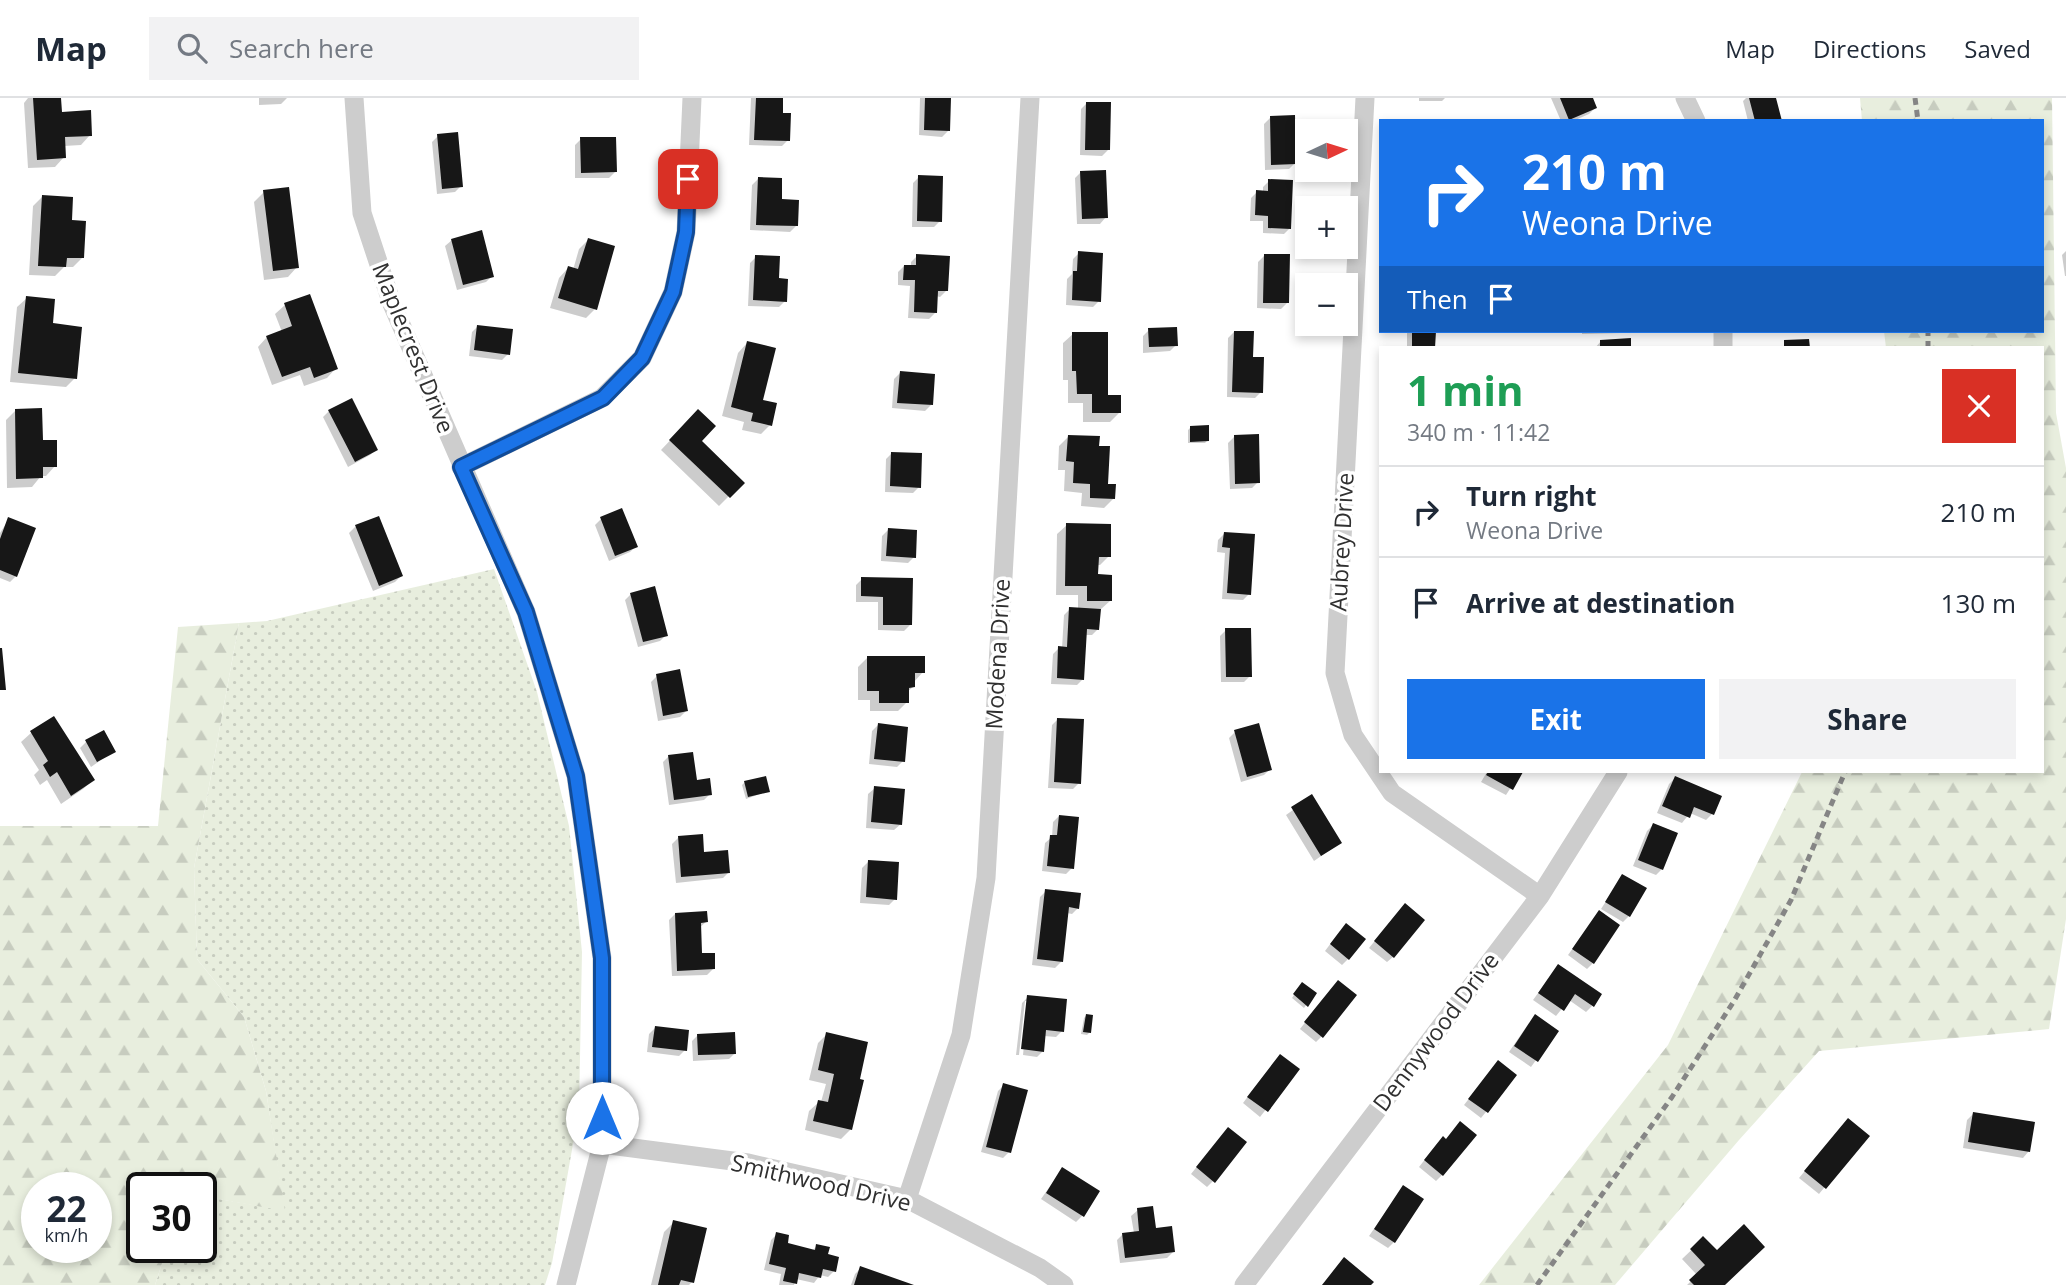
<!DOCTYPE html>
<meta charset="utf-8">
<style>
body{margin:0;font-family:"Open Sans",sans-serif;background:#f2f2f3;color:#1f2937;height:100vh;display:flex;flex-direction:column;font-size:26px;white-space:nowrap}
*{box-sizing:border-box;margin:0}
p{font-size:23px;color:#747a83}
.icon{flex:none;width:38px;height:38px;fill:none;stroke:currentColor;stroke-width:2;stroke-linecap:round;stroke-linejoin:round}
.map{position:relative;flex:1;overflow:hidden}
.side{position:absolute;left:1379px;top:248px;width:665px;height:427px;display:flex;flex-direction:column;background:#fff;border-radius:0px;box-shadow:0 4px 10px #0003}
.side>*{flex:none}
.top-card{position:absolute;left:1379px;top:21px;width:665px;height:214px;border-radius:0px;box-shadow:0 4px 10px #0003;background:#1a73e8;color:#fff;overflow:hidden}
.needle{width:46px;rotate:86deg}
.tools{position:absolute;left:1295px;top:21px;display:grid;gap:14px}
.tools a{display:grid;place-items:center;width:63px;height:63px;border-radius:0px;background:#fff;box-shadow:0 4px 10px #0003;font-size:35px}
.speed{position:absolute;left:21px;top:1074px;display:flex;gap:14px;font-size:35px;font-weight:700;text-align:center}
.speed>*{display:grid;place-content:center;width:91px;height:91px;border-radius:50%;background:#fff;box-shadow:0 4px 10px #0003;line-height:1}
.speed small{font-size:18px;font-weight:400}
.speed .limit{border:4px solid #111;border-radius:10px;background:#fff;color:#111}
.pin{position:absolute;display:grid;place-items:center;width:60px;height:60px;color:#fff;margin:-30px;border-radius:14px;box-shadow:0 4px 10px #0006}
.me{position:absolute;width:77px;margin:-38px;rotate:0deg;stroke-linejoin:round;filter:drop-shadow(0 0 5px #0008)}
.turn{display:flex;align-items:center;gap:24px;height:147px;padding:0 28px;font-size:32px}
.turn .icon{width:91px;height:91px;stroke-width:2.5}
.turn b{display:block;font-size:49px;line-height:60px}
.then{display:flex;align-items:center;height:66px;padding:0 28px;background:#0003;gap:14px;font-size:26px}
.round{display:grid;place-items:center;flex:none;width:74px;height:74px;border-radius:0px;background:#f2f2f3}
.head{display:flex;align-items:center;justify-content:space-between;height:119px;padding:0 28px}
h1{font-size:42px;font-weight:700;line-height:52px;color:#1e9e55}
.cta{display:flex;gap:14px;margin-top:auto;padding:14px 28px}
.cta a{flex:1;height:80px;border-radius:0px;background:#1a73e8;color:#fff;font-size:28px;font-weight:700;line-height:80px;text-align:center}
.cta a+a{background:#f2f2f3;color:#1f2937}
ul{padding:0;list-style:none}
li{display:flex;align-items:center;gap:21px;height:91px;padding:0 28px;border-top:2px solid #e0e1e3}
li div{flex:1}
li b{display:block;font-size:26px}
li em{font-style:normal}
header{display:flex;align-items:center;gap:42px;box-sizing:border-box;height:98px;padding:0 35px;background:#fff;border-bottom:2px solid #e0e1e3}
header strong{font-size:33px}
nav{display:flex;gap:38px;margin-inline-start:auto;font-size:24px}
.search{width:490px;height:63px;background:#f2f2f3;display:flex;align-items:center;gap:18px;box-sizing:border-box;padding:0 24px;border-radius:0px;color:#747a83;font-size:26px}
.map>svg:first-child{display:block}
</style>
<header>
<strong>Map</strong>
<div class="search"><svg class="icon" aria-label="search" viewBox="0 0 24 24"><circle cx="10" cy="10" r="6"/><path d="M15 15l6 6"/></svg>Search here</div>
<nav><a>Map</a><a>Directions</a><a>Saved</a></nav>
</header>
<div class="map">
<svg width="2066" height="1187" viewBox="0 0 2066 1187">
<defs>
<pattern id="grass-dots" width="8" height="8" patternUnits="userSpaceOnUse" patternTransform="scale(1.75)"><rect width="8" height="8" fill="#e8eede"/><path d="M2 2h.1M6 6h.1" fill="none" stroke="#c7ccbf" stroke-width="1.8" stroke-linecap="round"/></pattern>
<pattern id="forest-firs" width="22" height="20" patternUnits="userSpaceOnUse" patternTransform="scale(1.75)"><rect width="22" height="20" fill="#e8eede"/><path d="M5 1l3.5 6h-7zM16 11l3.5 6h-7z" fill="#c7ccbf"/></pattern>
</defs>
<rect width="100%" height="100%" fill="#fff"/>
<!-- grass -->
<path fill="url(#grass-dots)" d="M494,471L537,594L569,728L582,854L579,1012L552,1165L545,1187H155L167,1150H201V1098L284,1112L266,993L244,919L197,861L194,770L239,525L267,523Z"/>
<!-- forest -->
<path fill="url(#forest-firs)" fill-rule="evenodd" d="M1860,0H2052L2056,315L2066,370V821L2049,931L1819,953L1739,1042L1615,1187H1479L1668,947L1802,674H2042V250H1886L1884,233H2042V23H1862Z
M239,525L194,770L197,861L244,919L266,993L285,1113L201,1098V1090H142V1150H167L155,1187H0V728H158L178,529ZM37,1090H96V1150H37Z"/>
<!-- shadow -->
<path fill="#0003" d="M28,0H59L60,16L90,37L81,47L64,48V59L55,69L28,70L24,5Z
M259,0H287L281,6L259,7Z
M751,0H782L781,16L788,42L782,48L749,47Z
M920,0H950L948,33L942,39L919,37Z
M1419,0H1445L1442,3H1419Z
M1551,0H1591L1595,10L1589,16L1573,23H1561Z
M1746,0H1775L1780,23H1748L1743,3Z
M1087,5L1108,52L1102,58L1080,57L1081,11Z
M1270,20L1295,65L1289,71L1265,72L1264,26Z
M438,38L461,88L455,94L437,96L432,44Z
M581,41L615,74L609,80H575V47Z
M1081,74L1106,119L1100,126H1077L1075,80Z
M919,79L940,123L934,129H912L913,85Z
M758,81L780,103L796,128L790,134L750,132L752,87Z
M1269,83L1290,130L1284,136L1263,135V123H1250L1251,100L1257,94H1263V89Z
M264,94L297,169L288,179L264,182L254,104Z
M42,99L70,124L82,160L73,169H64L55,178L29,177L33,108Z
M452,142L492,178L486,184L457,192L445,148Z
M588,142L595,211L586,220L550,210L559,180L568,170L573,172L579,151Z
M2066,153V178H2065L2062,157Z
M1079,155L1099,203L1093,209L1066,207L1067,181L1072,176L1073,161Z
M917,158L946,193L940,199L936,198L935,215L929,221L908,220L910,188L898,187V174L904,168L911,169V164Z
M1264,158L1287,205L1281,211L1257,210L1258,164Z
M756,159L777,182L785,203L779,209L748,208L750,165Z
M27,200L51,227L75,280L66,289L10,284L17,209Z
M285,207L336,270L327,280L304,288L300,277L272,287L258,249L267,239L282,234L275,216Z
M478,228L508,256L502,262L469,258L472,234Z
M1149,232L1176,247L1170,253L1143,255V238Z
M1407,233H1434L1433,250H1407Z
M1582,233H1623L1621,235L1582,236Z
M1234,234L1252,261L1261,294L1255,300L1227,299L1228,240Z
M1073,236L1107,299L1119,315L1110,324H1083V305H1068V282H1063V245Z
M1629,242V250H1595L1601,243Z
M747,245L761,303L770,327L761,336L742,332L744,324L722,318L738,255Z
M900,275L931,307L925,313L892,310L894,281Z
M15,313L41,344L55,368L46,378H41L32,389L7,390L6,322Z
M329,313L376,352L370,357L348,369L323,319Z
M698,313L700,343L742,385L719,408L661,352Z
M1191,329L1207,343L1205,345H1188V332Z
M1069,338L1097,349L1106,388L1114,400L1104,410L1081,408L1082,395L1064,393L1065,372H1058L1059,348Z
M1234,339L1258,384L1252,390L1230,391L1228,345Z
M892,355L919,389L913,395L885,394L886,361Z
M621,412L636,448L630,454L609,463L595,427L601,421Z
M378,420L401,478L395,484L373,493L349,435L355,429Z
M9,421L16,478L10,484L0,480V435Z
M1067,427L1109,458L1100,467H1097V478L1110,503L1100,512L1098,531L1092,537H1085L1083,581L1077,587L1051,586L1053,556L1059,550H1062L1064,517L1070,511H1078V497H1056L1057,436Z
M888,432L914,459L908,465L881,463L882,438Z
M1224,436L1249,496L1243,502L1222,501L1225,455L1217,454L1218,442Z
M862,481H911L910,527L904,533L878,532V504H856V487Z
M631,496L666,537L660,543L638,549L625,502Z
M1226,532L1250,578L1244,584H1221L1220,538Z
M868,559L923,574L913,585V589L907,594V604L898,613H870V602H858V569Z
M657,578L686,613L680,619L658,623L651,584Z
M54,620L93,682L83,691L61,706L47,682L40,687L34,677L39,672L21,644L31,635Z
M1058,621L1079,685L1073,691L1048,690L1052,627Z
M878,627L903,663L897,669L869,666L872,633Z
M1235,634L1270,671L1264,677L1241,684L1229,640Z
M86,644L114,653L91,669L80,650Z
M669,658L710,696L704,702L669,707L663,664Z
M1487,674H1521L1506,697L1481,684Z
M1675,680L1712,716L1706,722L1690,715L1682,725L1657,715L1669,686Z
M745,684L768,693L746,701L742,687Z
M875,690L901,726L894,732L866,730L868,696Z
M1311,699L1340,745L1314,763L1286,717Z
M1059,718L1072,770L1066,776L1042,773L1045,745L1052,739L1053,724Z
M1653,727L1662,771L1656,777L1633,768L1647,733Z
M678,740L703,755L729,774L723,780L676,785L672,746Z
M868,764L895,801L889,807L860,805L862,770Z
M1622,778L1629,818L1623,824L1601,811Z
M1046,793L1078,810L1072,816L1067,815L1061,864L1055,870L1032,867L1040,799Z
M1399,813L1393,859L1387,864L1369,850Z
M1599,814L1593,865L1587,871L1568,857Z
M675,816L706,824L699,830L701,857L713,871L707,877L672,878L669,822Z
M1340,833L1348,861L1342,867L1325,853Z
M1558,868L1592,908L1586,914L1569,902L1556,918L1533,902Z
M1299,889L1315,895L1304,910L1292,900Z
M1332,890L1322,938L1316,944L1300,931Z
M1028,899L1062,933L1056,939L1044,938L1043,953L1037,959L1023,957L1028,903H1025L1019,957H1016L1022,905Z
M1086,918L1089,935L1087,937L1081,936L1084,920Z
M1529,925L1557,933L1531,969L1509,954Z
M655,930L685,952L679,958L647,954L649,936Z
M827,936L851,1031L841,1041L805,1032L809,1013L819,1004H821L826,986L809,982L818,945Z
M698,937L735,955L729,961L693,963L692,943Z
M1274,964L1298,971L1260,1019L1243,1005Z
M1492,971L1515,978L1481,1020L1464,1007Z
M1004,987L1009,1054L1003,1060L981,1054L998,993Z
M1973,1016L2029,1053L2023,1060L1963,1050L1967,1022Z
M1842,1028L1867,1038L1819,1096L1799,1080Z
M1222,1037L1213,1083L1207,1089L1191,1076Z
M1445,1043L1442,1077L1436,1083L1419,1069L1437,1046Z
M1062,1071L1082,1118L1076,1124L1041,1101Z
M1403,1089L1394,1144L1388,1150L1369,1138Z
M1138,1112L1173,1154L1167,1160L1120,1165L1117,1142L1123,1136L1134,1135L1131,1118Z
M674,1124L692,1184L689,1187H651L664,1134Z
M777,1136L786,1146L812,1153L817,1148L826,1158L834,1173L828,1179L820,1177L814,1185L796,1181L794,1187H779L781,1176L764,1172L771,1142Z
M1703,1141L1717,1155L1723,1187H1687L1697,1177L1682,1161Z
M861,1170L910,1187H851L855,1176Z"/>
<!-- building -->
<path fill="#171717" d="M33,0H61L62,14L91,12L92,38L65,39L66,60L37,62Z
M756,0H783V15H791L790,43L754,42Z
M925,0H951L950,33L924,32Z
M1560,0H1593L1597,10L1569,22Z
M1749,0H1776L1782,23H1755Z
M1086,4H1111L1110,52H1085Z
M1295,17L1296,66L1271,67L1270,18Z
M458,34L463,89L442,91L437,36Z
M580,39H616L617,74L581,75Z
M1106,72L1108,120L1082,121L1080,73Z
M918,77L943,78L942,124L917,123Z
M758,79L782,80V101L799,102L798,128L756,127Z
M1268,81L1293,82L1291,131L1268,130V118L1255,117L1256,92L1268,93Z
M289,89L299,170L273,173L263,92Z
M42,97L73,99L72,122L86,123L84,160H67L66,169L38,168Z
M482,132L494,179L463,187L451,141Z
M588,140L615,148L597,212L558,200L568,168L578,171Z
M1078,153L1103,155L1101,204L1072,202L1073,173H1077Z
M916,156L950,158L948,193H938L937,215L914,214L915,182H903L904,167H916Z
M1264,156H1290L1289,205H1263Z
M755,157L780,158L779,180L788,181L787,204L753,202Z
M310,196L338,271L314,280L310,269L282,279L266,238L292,228L284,205Z
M26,198L55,201L53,225L82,229L77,281L18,275Z
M477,227L513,231L510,257L474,252Z
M1177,229L1178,248L1149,249L1148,230Z
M1234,233H1254L1253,259H1264L1263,295L1232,294Z
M1412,233H1436L1435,250H1412Z
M1072,234H1108V297H1121V315H1092V296H1077L1076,273H1072Z
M1631,240V250H1600V242Z
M1809,241L1810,250H1784V242Z
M747,243L776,250L763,302L777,305L772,328L751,323L753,315L731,309Z
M900,273L935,276L933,307L897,305Z
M352,300L378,352L355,364L328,312Z
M42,310L43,342H57V369H43V380L16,381L15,311Z
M698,311L716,328L702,343L745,385L730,400L669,342Z
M1209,327V343L1190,344V328Z
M1259,336L1260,385L1235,386L1234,337Z
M1068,337L1100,338L1099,348H1110L1108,386H1116L1115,401L1090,400V386L1073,385L1074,364L1066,363Z
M891,354L922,355L921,390L890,388Z
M622,410L638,449L615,458L600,419Z
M379,418L403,478L379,488L355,427Z
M8,419L36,430L17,479L0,472V441Z
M1066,425L1111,426V459H1099L1098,476L1112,477V503H1087V488H1065Z
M888,430L917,432L916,460L886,458Z
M1224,434L1255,436L1251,497L1227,495L1230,450L1222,449Z
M861,479L913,480L912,527H883V499L861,498Z
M655,488L668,538L643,544L630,495Z
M1069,509L1101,511L1099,532L1087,531L1084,582L1057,580L1058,548L1067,549Z
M1225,530H1251L1252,579H1226Z
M0,550H2L6,592H0Z
M867,558H925V575H915V589L909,590V605H879V593H867Z
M680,571L688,613L663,618L656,576Z
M54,618L95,682L71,698L57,674L50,679L43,667L48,663L30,633Z
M1057,620L1084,621L1081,686L1054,684Z
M878,625L908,629L905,664L874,661Z
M1259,625L1272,672L1247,679L1234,632Z
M104,632L116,654L97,664L85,642Z
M693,654L697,682L710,680L712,697L674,702L668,657Z
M1488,674H1523L1513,692L1486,677Z
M766,678L770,694L748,699L744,683Z
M1675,678L1722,698L1714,717L1694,709L1690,720L1662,708Z
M874,688L905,691L902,727L871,724Z
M1312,696L1342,745L1321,758L1291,709Z
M1059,717L1079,719L1074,771L1047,768L1050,737H1057Z
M1653,725L1678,735L1663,772L1638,762Z
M703,736L704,754L728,752L730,775L681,779L678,738Z
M868,762L899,764L897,802L866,799Z
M1622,776L1647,790L1630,819L1605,804Z
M1045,791L1081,795L1079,811L1069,809L1063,864L1037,861Z
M1405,805L1425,822L1394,860L1374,843Z
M1599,812L1620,827L1594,866L1572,851Z
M707,813L708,824L701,825L702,855H715V871L677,873L675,815Z
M1346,825L1366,841L1349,862L1330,846Z
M1558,866L1602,896L1594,909L1575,896L1564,913L1538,895Z
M1338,882L1357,897L1323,940L1304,924Z
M1302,884L1317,895L1308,909L1293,896Z
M1027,897L1067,901L1064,934L1046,932L1044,954L1021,951Z
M1086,916L1093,917L1091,935L1083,934Z
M1535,916L1559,933L1538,964L1514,948Z
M655,928L689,932L687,953L652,949Z
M735,934L736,956L698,957L697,936Z
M826,934L868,944L860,981L864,982L852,1032L813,1023L818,1002L828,1004L834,976L818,972Z
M1280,956L1300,971L1268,1014L1247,999Z
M1498,962L1517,977L1488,1015L1468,1001Z
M1003,985L1028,992L1011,1055L986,1049Z
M1973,1014L2035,1024L2030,1054L1968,1044Z
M1848,1020L1870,1038L1826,1091L1804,1073Z
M1460,1023L1477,1037L1443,1078L1424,1062L1443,1038L1446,1041Z
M1228,1029L1247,1044L1215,1085L1196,1069Z
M1062,1069L1100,1093L1084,1119L1046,1095Z
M1403,1087L1424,1101L1395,1145L1374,1131Z
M1153,1108L1156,1130L1172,1128L1175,1154L1125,1160L1122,1135L1139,1133L1137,1110Z
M673,1122L707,1130L694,1185L681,1182L679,1187H658Z
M1744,1126L1765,1149L1725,1187H1694L1689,1182L1705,1167L1690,1151L1703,1138L1717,1152Z
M776,1134L789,1137L788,1145L815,1152L816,1146L830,1149L828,1156L839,1159L836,1174L823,1171L821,1180L799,1175L797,1186L783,1183L786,1170L769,1166Z
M1344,1159L1374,1184L1371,1187H1322Z
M860,1168L914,1187H854Z"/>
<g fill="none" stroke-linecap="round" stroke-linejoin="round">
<!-- street -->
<path stroke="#cdcdcd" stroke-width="19" d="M354,0L362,115L392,206L526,514L576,678L602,860V1046L566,1187
M1365,0L1335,575L1353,637L1392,695L1540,798
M1685,0L1696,23
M1723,233V250
M461,369L602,300L642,260L673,194L686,134L692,0
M602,1046L748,1065L907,1101L1040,1170L1064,1187
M907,1101L961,937L986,780L1030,0
M1244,1187L1540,798L1618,674"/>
<!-- rail -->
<path stroke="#858585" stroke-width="5" stroke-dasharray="7 5" stroke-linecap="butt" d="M1915,0L1918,23
M1928,250V233
M1537,1187L1672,999L1734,903L1791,802L1845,674"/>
</g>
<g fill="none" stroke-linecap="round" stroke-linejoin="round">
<defs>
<path id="route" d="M602,1020V860L576,678L526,514L461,369L603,300L642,260L673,194L686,134L688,81"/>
</defs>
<!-- route casing -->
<use href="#route" stroke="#114b97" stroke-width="18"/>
<!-- route -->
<use href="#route" stroke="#1a73e8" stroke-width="12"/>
</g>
<g text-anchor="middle" stroke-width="7" stroke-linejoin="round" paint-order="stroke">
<!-- street labels -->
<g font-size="23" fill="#303030" stroke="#fff">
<text transform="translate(413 250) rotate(68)" y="8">Maplecrest Drive</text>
<text transform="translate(1342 444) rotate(-87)" y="8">Aubrey Drive</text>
<text transform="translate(998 556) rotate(-87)" y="8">Modena Drive</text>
<text transform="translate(1436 934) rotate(-53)" y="8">Dennywood Drive</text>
<text transform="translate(821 1085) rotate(13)" y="8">Smithwood Drive</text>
</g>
</g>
</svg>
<div class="tools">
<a><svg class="needle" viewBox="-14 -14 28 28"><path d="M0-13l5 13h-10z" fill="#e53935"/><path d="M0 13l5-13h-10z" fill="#747a83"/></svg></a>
<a>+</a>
<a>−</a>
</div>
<div class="speed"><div>22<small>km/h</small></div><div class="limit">30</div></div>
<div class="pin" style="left:688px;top:81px;background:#d93025"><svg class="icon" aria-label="arrive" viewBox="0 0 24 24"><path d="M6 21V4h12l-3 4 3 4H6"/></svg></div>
<svg class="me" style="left:602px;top:1020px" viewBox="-20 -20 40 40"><circle r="19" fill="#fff"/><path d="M0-13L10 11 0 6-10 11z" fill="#1a73e8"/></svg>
<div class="top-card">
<div class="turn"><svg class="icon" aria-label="right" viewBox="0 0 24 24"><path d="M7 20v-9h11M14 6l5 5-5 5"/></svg><div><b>210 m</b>Weona Drive</div></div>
<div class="then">Then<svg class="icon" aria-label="arrive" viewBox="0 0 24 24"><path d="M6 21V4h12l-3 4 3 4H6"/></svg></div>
</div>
<section class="side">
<div class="head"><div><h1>1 min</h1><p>340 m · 11:42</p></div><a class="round" style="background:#d93025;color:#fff"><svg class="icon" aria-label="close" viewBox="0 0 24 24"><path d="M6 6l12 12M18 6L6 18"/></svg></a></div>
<ul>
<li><svg class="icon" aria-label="right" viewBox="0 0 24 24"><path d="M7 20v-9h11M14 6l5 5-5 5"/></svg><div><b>Turn right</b><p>Weona Drive</p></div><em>210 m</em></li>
<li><svg class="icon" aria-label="arrive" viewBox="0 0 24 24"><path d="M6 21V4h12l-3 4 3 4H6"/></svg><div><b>Arrive at destination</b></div><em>130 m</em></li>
</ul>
<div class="cta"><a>Exit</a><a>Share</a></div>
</section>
</div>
